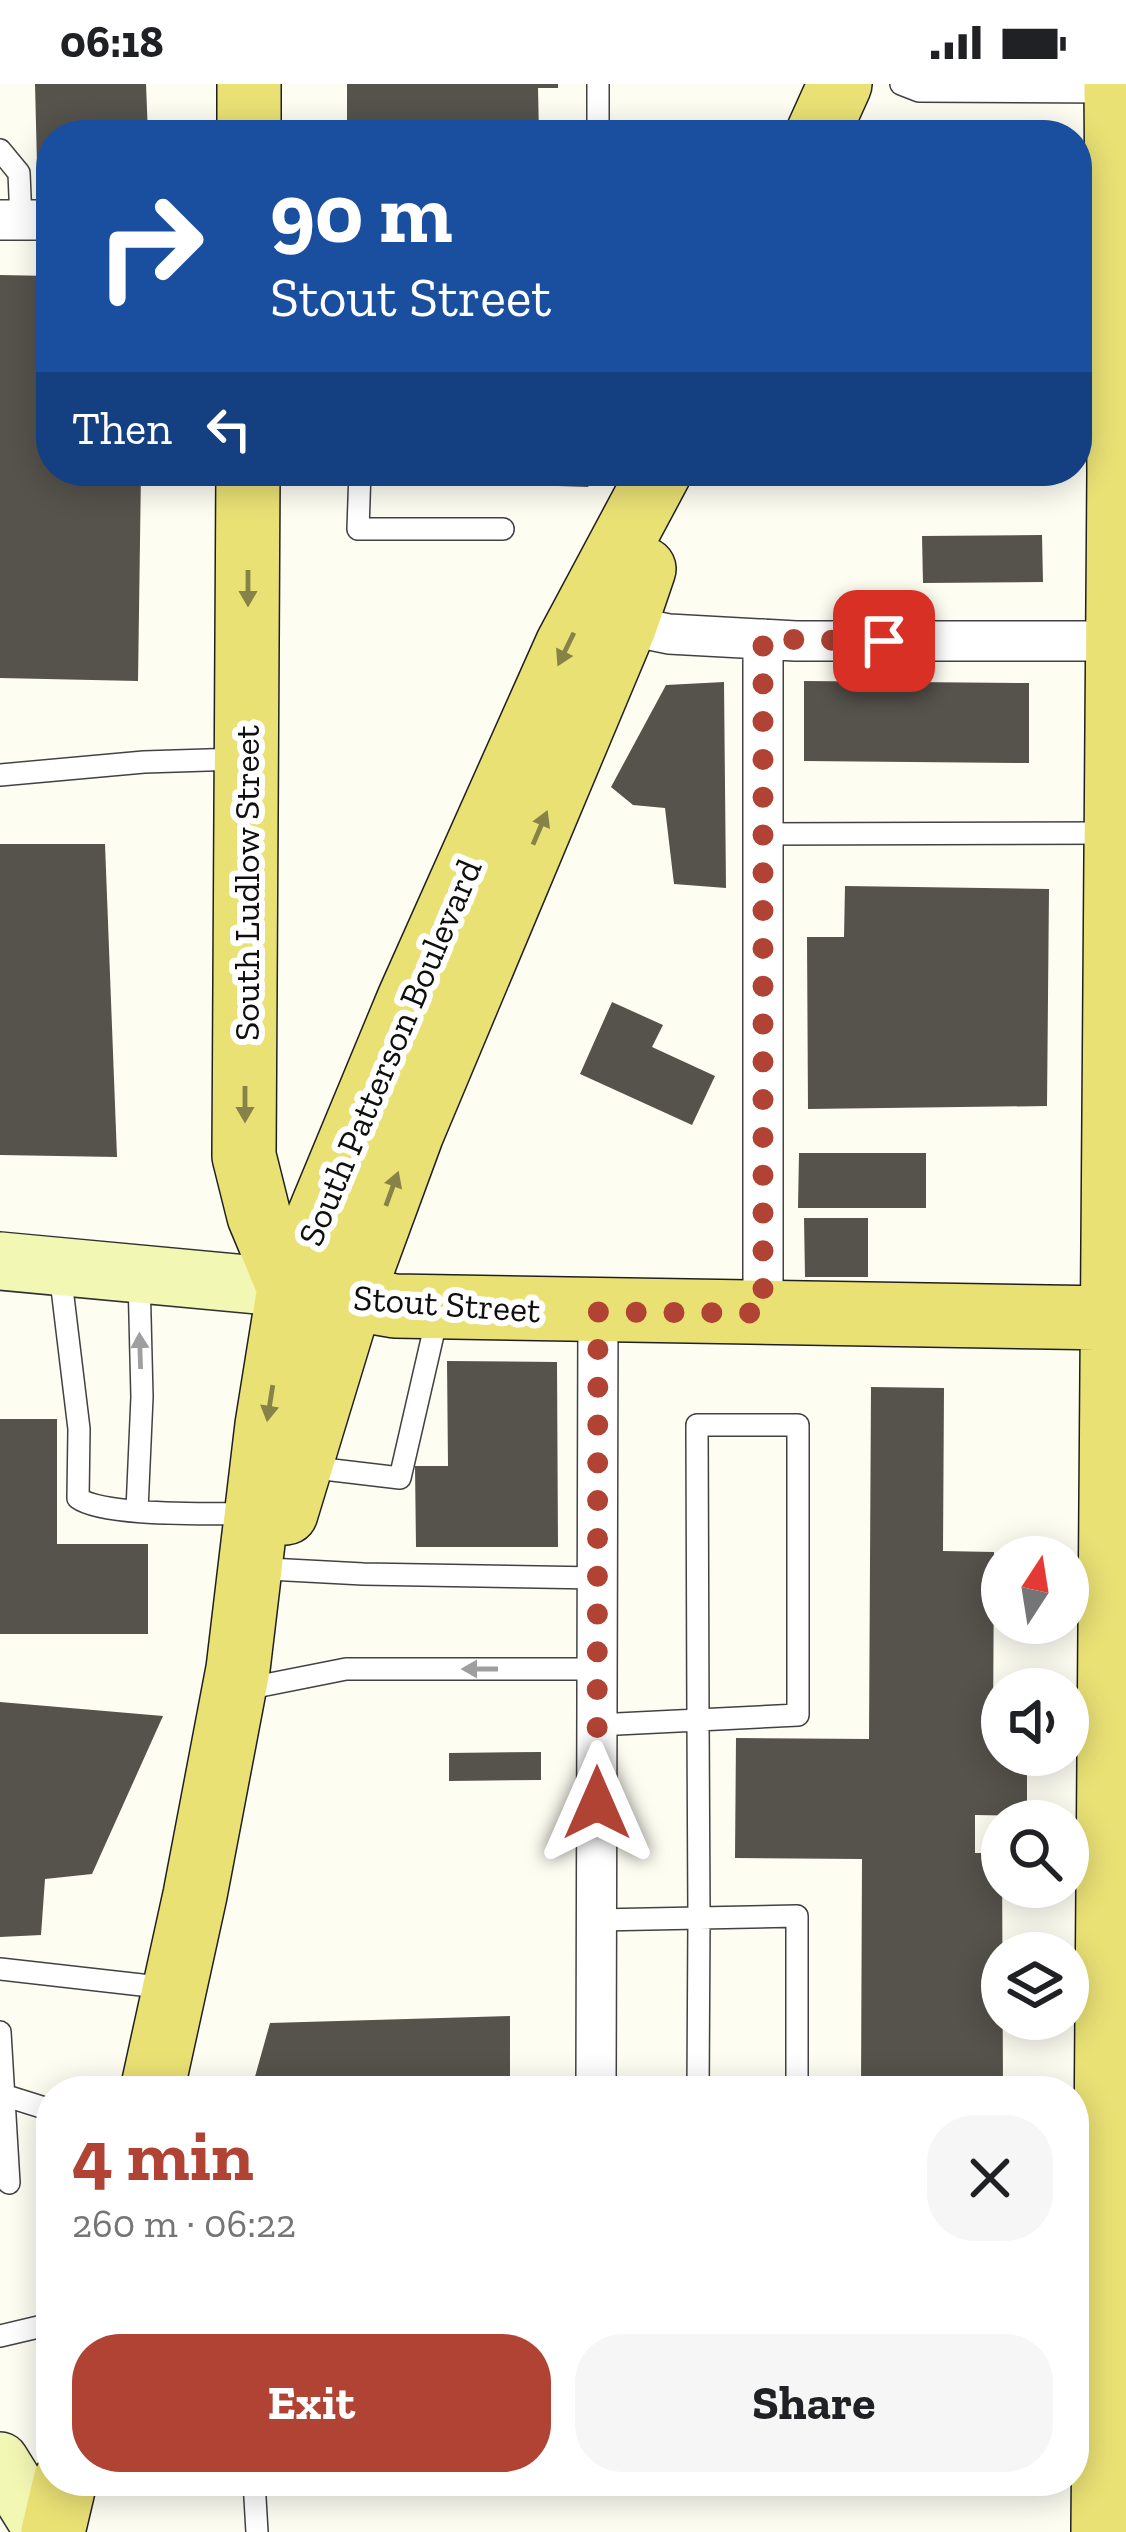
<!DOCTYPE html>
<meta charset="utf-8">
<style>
body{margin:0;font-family:"Zilla Slab",serif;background:#f6f6f6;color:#202124;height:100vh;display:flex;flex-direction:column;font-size:45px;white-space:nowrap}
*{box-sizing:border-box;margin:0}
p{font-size:39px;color:#757577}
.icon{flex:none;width:66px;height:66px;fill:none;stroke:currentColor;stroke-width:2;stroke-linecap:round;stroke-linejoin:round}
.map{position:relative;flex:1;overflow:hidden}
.side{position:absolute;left:36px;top:1992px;width:1053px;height:420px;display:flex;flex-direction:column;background:#fff;border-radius:48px;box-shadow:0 6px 30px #0003}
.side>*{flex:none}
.banner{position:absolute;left:36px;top:36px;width:1056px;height:366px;border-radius:48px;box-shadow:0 6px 30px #0003;background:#1a4fa0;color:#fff;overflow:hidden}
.needle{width:78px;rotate:12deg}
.tools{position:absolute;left:981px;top:1452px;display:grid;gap:24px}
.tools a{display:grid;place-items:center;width:108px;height:108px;border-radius:50%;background:#fff;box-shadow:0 6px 30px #0003;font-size:60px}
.pin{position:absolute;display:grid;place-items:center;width:102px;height:102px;color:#fff;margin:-51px;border-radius:24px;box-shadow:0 6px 18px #0006}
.me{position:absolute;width:132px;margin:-66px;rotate:0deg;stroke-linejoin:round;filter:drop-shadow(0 0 9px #0008)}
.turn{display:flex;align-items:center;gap:42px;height:252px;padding:0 36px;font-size:54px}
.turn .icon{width:156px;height:156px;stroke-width:2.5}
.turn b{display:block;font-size:84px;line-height:102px}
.then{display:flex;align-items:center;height:114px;padding:0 36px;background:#0003;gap:24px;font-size:45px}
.round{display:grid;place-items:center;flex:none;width:126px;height:126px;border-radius:48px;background:#f6f6f6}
.headline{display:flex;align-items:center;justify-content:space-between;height:204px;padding:0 36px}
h1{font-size:72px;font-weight:700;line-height:90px;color:#b14335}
.primary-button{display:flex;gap:24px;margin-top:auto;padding:24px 36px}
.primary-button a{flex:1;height:138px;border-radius:48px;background:#b14335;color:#fff;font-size:48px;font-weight:700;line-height:138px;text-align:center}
.primary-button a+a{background:#f6f6f6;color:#202124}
.status{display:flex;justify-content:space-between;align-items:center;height:84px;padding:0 60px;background:#fff;direction:ltr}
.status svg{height:33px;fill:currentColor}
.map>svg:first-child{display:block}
</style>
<div class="status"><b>06:18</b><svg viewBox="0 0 49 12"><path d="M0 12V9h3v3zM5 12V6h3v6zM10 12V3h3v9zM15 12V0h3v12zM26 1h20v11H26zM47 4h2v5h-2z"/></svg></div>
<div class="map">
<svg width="1126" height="2448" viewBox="0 0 1126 2448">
<rect width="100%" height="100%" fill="#fefdf2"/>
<!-- building -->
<path fill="#56524c" d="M35,0H146L148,51H51V81H37Z
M347,0H558V4H538L539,51H347Z
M0,191L51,192V387H141L138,597L0,594Z
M528,387H596L588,403L528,401Z
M1042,451L1043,498L923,499L922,452Z
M804,597L1029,599V679L804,677Z
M724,598L726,804L674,800L665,724L633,721L611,703L666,601Z
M0,760H105L117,1073L0,1071Z
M845,802L1049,805L1047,1022L808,1025L807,853H844Z
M612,918L663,941L652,963L715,992L692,1041L580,990Z
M799,1069H926V1124H798Z
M804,1134H868V1193H805Z
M447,1277L557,1278L558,1463H416L415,1382H448Z
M871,1303L944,1304L943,1467L994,1468L993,1650H1002V1671H1027V1732L975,1731V1769H1002L1003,2007H861L862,1775L735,1774L736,1654L869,1655Z
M0,1335H57V1460H148V1550H0Z
M0,1618L163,1632L92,1790L45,1795L41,1851L0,1853Z
M541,1668V1696L449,1697V1669Z
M510,1932V2007H251L270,1939Z
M314,2397H621V2410H314Z"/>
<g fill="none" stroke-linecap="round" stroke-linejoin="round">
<defs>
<path id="lane" d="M901,0L919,7L1109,8
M598,51V0
M0,66L19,89L21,136
M360,387L358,445H503
M0,691L144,678L239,675
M763,750L1110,749
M60,1188L79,1345L78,1414C104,1433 213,1429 249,1430
M697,1341H798V1631L698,1636Z
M307,1383L400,1394L438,1229
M137,1426L142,1313L139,1193
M269,1485L363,1490L597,1494
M240,1606L346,1585H597
M597,1641L698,1636L699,1834L598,1836
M0,1885L168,1904
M0,1948L9,2099
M698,2007L699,1834L797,1832V2007
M0,2010L51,2026
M0,2252L51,2240
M254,2397L257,2448"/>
<path id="street" d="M0,136H51
M625,541L669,550L796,557H1117
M763,555V1229
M596,2007L598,1228"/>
<path id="secondary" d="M0,1177L289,1204
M0,2377L44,2448"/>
<path id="primary" d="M249,51V0
M817,51L840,0
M248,387L244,1072L259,1132L289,1204
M314,1208L395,1222L1112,1234
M286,1429L351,1215L412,1049L625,541L644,485
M152,2007L195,1811L238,1585L267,1341L289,1204L409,915L567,561L660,387
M53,2448L65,2397
M1103,2448L1119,389L1116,0"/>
</defs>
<!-- lane casing -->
<use href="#lane" stroke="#424242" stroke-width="24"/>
<!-- street casing -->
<use href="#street" stroke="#424242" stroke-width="42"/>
<!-- secondary casing -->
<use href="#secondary" stroke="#313131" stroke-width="60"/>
<!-- primary casing -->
<use href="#primary" stroke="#202020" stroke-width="66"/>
<!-- lane -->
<use href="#lane" stroke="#fff" stroke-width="21"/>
<!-- street -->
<use href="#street" stroke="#fff" stroke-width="39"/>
<!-- secondary -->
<use href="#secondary" stroke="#f3f7b4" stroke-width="57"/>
<!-- primary -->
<use href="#primary" stroke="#eae175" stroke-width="63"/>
</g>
<!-- one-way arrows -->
<defs><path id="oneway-solid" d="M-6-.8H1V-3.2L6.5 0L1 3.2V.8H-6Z" transform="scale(3)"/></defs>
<g fill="#878247">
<use href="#oneway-solid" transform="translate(248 504) rotate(90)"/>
<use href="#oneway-solid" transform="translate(566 565) rotate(116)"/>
<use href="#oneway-solid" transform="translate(540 744) rotate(-67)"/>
<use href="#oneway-solid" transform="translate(245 1020) rotate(90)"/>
<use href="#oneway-solid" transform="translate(392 1105) rotate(-70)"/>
<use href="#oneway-solid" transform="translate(270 1319) rotate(99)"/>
</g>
<g fill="#9f9f9f">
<use href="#oneway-solid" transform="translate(140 1267) rotate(-92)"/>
<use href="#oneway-solid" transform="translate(480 1585) rotate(-180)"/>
</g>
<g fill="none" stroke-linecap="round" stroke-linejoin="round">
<!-- route -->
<path stroke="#b14335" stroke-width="21" stroke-dasharray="0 37.8" d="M597,1719L598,1228L763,1229V555L884,557"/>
</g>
<g text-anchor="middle" stroke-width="12" stroke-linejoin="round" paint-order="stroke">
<!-- street labels -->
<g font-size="36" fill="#0f0f0f" stroke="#fff">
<text transform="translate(246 799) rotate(-90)" y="13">South Ludlow Street</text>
<text transform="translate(389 968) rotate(-67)" y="13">South Patterson Boulevard</text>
<text transform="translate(447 1219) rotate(4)" y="13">Stout Street</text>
</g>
</g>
</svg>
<div class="tools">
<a><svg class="needle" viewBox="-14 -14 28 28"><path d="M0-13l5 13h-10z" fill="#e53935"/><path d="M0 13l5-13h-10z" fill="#757577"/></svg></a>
<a><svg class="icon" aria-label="sound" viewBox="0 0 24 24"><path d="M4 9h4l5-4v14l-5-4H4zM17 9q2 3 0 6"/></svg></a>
<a><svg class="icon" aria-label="search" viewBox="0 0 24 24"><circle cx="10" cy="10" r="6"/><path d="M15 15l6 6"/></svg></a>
<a><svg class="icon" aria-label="layers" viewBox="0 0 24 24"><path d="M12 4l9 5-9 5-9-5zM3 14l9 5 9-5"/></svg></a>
</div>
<div class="pin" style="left:884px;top:557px;background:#d93025"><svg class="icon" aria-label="arrive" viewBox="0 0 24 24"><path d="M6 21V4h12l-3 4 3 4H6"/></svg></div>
<svg class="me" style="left:597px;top:1719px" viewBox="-20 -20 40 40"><path d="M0-17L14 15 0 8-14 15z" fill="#b14335" stroke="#fff" stroke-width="4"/></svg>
<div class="banner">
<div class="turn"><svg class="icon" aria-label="right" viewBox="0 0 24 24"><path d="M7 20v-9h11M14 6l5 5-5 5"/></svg><div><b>90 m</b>Stout Street</div></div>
<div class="then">Then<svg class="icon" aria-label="left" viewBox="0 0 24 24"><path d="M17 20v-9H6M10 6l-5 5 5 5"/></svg></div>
</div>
<section class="side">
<div class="headline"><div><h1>4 min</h1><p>260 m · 06:22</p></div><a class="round"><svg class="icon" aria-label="close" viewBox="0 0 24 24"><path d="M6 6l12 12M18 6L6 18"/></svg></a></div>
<div class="primary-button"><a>Exit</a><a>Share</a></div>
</section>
</div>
